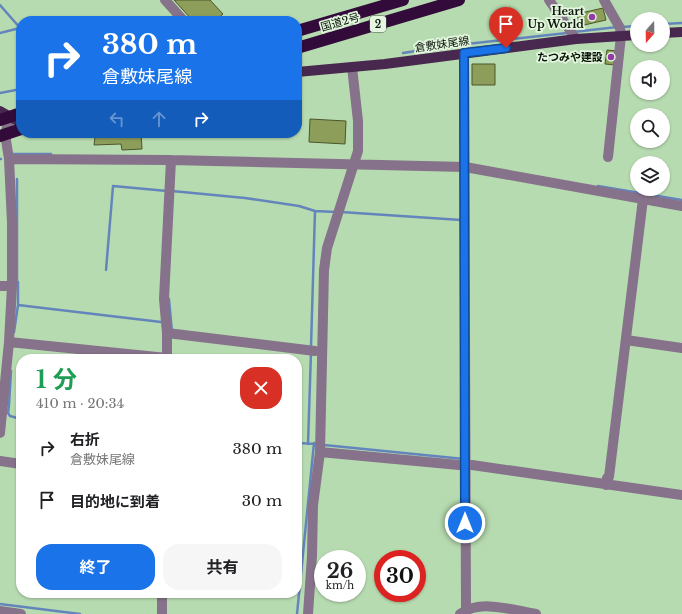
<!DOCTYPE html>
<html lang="ja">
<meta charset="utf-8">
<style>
body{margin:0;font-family:"Libre Baskerville","Noto Sans JP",serif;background:#f6f6f6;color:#202124;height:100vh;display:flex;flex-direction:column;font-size:15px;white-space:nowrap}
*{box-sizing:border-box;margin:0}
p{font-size:13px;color:#757577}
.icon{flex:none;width:22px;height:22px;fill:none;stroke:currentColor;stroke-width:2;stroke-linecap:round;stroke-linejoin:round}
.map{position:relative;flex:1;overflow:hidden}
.details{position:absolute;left:16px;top:354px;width:286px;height:244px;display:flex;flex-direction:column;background:#fff;border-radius:16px;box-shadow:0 1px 3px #0004}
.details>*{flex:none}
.guide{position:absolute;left:16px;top:16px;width:286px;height:122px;border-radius:16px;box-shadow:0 1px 3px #0004;background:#1a73e8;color:#fff;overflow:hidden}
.needle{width:26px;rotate:200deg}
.fabs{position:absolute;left:630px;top:12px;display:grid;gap:8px}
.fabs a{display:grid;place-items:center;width:40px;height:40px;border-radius:50%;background:#fff;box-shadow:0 1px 3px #0004;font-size:20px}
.speed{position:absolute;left:314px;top:550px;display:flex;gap:8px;font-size:20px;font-weight:700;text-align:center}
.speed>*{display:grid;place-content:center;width:52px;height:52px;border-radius:50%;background:#fff;box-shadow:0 1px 3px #0004;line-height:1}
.speed small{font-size:10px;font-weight:400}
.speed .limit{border:6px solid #d22;background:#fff;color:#111}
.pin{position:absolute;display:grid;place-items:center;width:34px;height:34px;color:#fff;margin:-41px -17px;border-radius:50% 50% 50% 0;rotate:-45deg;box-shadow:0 0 4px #0007}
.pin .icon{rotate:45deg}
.me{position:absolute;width:44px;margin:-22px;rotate:0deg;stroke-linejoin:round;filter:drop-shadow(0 0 3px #0008)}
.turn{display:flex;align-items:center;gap:14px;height:84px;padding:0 20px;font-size:18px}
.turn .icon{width:52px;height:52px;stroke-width:2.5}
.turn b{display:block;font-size:28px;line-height:34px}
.lanes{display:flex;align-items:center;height:38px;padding:0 20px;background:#0003;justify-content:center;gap:20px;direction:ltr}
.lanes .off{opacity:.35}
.round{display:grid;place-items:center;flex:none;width:42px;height:42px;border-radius:16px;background:#f6f6f6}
.summary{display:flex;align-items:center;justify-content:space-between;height:68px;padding:0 20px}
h1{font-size:24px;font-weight:700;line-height:30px;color:#1e9e55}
.button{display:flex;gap:8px;margin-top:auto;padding:8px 20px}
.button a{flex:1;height:46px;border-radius:16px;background:#1a73e8;color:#fff;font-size:16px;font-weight:700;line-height:46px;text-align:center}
.button a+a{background:#f6f6f6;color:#202124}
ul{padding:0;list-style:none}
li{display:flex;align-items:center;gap:12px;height:52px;padding:0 20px}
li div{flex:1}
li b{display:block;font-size:15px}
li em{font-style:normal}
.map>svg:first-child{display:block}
</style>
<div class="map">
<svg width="682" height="614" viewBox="0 0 682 614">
<rect width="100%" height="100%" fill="#b7dbb0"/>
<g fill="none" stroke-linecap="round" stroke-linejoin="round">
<!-- stream -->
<path stroke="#6485bc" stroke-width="2.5" d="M0,5L21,29
M663,24L682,23
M622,27L637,26
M574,32L617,27
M0,33L20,28
M403,53L448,46L567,33
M297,64L301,63
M0,93L21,89
M13,154H51
M0,159H1
M17,179V282
M598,186L682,200
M172,191L245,198L299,206L315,211L336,212
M341,212L461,220
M106,270L113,186L167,191
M18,282V305L161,322
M169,299L172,332
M14,332L18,305
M311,347L315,211
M7,405H9L8,413L10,416L21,419
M9,405L11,371
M297,443L319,444
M308,444L311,352
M324,445L464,459
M0,604L80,614
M297,614L314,443"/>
</g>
<!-- building -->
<path fill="#8d9e5b" stroke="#4b5629" d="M174,0H210L223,14L215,21H193Z
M603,8L606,20L580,26L577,14Z
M607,50L617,51L615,65L605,64Z
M472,64H495V85H472Z
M310,119L346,121L345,144L309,142Z
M104,133H141L142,149L122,150L121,144L94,145L95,137Z"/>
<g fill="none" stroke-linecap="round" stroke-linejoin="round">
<!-- minor -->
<path stroke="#86728a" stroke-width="10" d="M165,0L184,21
M549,0L576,39
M604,0L620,28L621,36L608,157
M464,53L466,610
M9,159L171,160L465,167L682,206
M0,286H12
M167,333L315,351
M626,340L682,348
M9,342L167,358
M167,359V333L164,299L171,160
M0,433L9,342L12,286V223L9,159L5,134L10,117
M320,452L324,270L327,248L358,151V121L352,67
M0,461L21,464
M606,485L607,478L609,477L643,199
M0,611L21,614
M162,614V593
M308,614L312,556L313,505L320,452L459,465H472L682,495
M460,614C480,599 512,610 536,614"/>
<!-- major -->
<path stroke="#492850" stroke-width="10" d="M663,33L682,32
M297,72L385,64L576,39L637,35
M0,111L21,123
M49,133H51"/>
<!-- highway -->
<path stroke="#330b3b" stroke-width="12" d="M297,31L403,0
M297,48L459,0
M0,120L21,113
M0,136L21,129"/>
</g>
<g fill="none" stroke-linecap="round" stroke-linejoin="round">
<defs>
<path id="route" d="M465,523L464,53L506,48"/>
</defs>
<!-- route casing -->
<use href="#route" stroke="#114b97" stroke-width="10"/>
<!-- route -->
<use href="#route" stroke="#1a73e8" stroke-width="7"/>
</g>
<!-- markers -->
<g fill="#943aa6" stroke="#e4f6e0" stroke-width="1.5">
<circle cx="592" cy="17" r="4"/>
<circle cx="611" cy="57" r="4"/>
</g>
<g text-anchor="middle" stroke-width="3.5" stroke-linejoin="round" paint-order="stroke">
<!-- shield labels -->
<rect fill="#e4f6e0" stroke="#4b5848" stroke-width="1" x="370" y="16" width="16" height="16" rx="3"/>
<g font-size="10" font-weight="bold" fill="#091507">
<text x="378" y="28">2</text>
</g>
<!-- poi labels -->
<g font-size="11" font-weight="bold" fill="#091507" stroke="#e4f6e0" text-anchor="end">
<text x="584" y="15">Heart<tspan x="584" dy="13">Up World</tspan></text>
<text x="603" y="61">たつみや建設</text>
</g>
<!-- street labels -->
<g font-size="11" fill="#091507" stroke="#e4f6e0">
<text transform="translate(340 22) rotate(-16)" y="4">国道2号</text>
<text transform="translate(442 44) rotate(-8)" y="4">倉敷妹尾線</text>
</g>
</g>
</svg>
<div class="fabs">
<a><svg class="needle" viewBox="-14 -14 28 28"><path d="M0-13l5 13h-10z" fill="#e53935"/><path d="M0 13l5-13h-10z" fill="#757577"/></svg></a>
<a><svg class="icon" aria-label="sound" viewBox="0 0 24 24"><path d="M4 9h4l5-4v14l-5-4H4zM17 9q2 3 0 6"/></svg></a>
<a><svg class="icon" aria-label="search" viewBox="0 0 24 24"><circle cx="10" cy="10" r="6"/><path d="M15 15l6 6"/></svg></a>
<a><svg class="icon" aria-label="layers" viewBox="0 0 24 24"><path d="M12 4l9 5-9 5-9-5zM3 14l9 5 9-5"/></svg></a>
</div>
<div class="speed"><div>26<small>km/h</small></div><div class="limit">30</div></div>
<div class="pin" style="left:506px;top:48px;background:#d93025"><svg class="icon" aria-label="arrive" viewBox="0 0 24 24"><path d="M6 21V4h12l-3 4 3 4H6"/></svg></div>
<svg class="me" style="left:465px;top:523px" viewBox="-20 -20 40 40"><circle r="17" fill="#1a73e8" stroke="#fff" stroke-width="3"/><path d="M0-11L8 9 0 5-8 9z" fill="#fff"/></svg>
<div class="guide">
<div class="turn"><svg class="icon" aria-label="right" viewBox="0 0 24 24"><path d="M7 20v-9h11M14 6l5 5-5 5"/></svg><div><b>380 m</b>倉敷妹尾線</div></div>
<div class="lanes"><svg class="icon off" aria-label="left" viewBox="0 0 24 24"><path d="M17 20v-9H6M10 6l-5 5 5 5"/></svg><svg class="icon off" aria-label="ahead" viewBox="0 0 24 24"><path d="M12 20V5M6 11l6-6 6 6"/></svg><svg class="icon" aria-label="right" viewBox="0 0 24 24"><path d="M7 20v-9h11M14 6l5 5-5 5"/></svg></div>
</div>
<section class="details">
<div class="summary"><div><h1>1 分</h1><p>410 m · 20:34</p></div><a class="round" style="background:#d93025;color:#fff"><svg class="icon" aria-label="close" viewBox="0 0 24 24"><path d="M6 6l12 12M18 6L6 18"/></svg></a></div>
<ul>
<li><svg class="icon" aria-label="right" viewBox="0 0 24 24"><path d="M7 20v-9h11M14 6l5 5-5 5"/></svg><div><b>右折</b><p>倉敷妹尾線</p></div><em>380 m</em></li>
<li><svg class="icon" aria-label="arrive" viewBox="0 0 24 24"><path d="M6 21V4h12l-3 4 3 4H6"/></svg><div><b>目的地に到着</b></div><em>30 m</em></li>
</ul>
<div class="button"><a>終了</a><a>共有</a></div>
</section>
</div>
